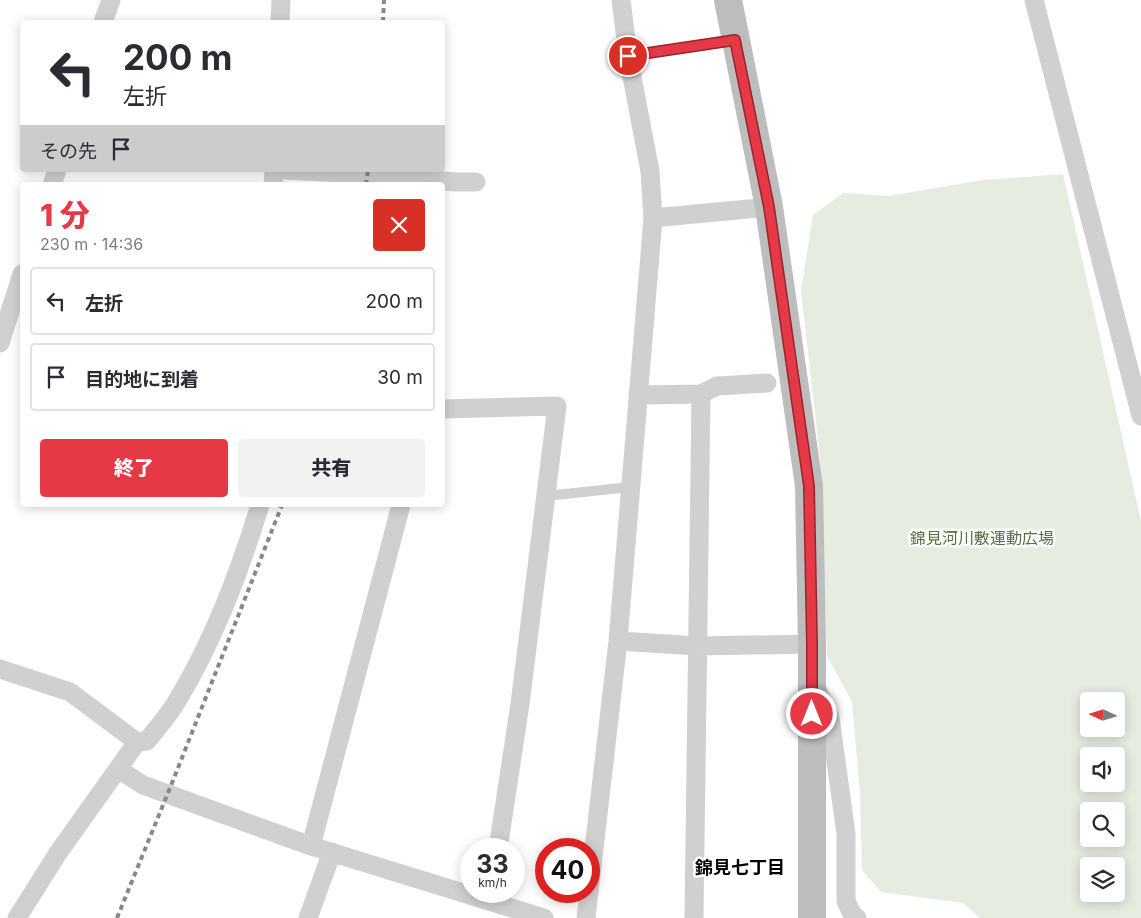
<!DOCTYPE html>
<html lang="ja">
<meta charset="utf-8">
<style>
body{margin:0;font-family:Inter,"Noto Sans JP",sans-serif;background:#f2f2f3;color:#2b2b33;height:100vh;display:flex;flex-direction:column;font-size:19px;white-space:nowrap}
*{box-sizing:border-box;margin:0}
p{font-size:16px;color:#7c7c81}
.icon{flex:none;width:28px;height:28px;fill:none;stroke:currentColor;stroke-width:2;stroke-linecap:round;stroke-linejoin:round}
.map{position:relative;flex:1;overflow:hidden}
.details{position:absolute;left:20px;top:182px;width:425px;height:325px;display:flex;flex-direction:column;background:#fff;border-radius:5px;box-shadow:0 2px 12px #0003}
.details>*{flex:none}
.top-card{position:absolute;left:20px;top:20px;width:425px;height:152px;border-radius:5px;box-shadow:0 2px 12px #0003;background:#fff;color:#2b2b33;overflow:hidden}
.needle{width:32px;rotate:274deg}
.fabs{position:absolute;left:1080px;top:692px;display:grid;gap:10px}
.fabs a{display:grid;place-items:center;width:45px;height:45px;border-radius:5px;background:#fff;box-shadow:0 2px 12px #0003;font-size:25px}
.speed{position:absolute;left:460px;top:838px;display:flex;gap:10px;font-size:25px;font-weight:700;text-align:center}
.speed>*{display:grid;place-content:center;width:65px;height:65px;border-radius:50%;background:#fff;box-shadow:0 2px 12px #0003;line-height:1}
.speed small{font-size:12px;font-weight:400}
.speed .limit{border:8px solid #d22;background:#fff;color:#111}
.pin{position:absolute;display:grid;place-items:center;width:42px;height:42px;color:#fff;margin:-21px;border:2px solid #fff;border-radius:50%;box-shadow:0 1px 5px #0007}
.me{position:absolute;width:55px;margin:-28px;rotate:0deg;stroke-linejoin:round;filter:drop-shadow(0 0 4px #0008)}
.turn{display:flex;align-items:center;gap:18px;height:105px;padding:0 20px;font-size:22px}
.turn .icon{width:65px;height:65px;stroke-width:2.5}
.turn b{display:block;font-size:35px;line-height:42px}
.then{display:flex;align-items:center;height:48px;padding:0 20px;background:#0003;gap:10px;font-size:19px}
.round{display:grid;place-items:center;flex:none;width:52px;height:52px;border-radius:5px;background:#f2f2f3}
.head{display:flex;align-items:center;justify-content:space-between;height:85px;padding:0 20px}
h1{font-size:30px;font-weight:800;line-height:38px;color:#e63946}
.cta{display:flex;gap:10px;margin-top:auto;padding:10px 20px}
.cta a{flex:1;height:58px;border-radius:5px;background:#e63946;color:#fff;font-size:20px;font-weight:800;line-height:58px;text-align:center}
.cta a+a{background:#f2f2f3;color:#2b2b33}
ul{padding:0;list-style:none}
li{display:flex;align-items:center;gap:15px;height:68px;margin:0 10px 8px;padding:0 10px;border:2px solid #e1e1e2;border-radius:5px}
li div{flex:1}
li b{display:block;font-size:19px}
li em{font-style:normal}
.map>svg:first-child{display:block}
</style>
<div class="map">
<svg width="1141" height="918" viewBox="0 0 1141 918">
<rect width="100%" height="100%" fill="#fff"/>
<!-- green -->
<path fill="#e6ecdf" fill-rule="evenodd" d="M1063,174L1141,521V918H980L963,903L881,892L862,870L860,794L852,702L827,656L823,548L822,475L801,291L813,215L843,193L889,196L983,180ZM1089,701H1116V729H1089ZM1089,756H1116V784H1089ZM1089,811H1116V839H1089ZM1089,866H1116V894H1089Z"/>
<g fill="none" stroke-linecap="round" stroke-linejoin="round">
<!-- lane -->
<path stroke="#d0d0d0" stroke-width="10" d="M628,56L735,40
M546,496L630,487"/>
<!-- street -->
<path stroke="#d0d0d0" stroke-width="19" d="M1034,0L1141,416
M103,22L111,0
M280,22L281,0
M284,170L368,174L455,182H476
M52,185L57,170
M273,185L274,170
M653,218L769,207
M0,343L22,274
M701,394L717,386L767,383
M638,395L701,394L694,918
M442,409L557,406L520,704L498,849
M618,641L698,646L812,644
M0,669L70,692L137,742
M815,685L830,718L846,834V901L852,914L857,918
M118,769L143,785L311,846L544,918
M311,846L401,505
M17,918L58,853L137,742L147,741C157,728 169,715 177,701C214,640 239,573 260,505
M308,918L332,852
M586,918L618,641L653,218L650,171L628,56L621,0"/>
<!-- secondary -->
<path stroke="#bdbdbd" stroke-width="28" d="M728,0L769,207L809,486L812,644V918"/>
<!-- rail -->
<path stroke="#888" stroke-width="4" stroke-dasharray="5 4" stroke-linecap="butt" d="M383,22L384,0
M366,185L368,170
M117,918L172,783L282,505"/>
</g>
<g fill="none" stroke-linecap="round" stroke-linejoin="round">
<defs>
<path id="route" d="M628,56L735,40L769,207L809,486L812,644V714"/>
</defs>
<!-- route casing -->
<use href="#route" stroke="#96252e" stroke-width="12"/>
<!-- route -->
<use href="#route" stroke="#e63946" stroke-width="9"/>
</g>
<g text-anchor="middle" stroke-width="5" stroke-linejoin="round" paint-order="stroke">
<!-- park labels -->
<g font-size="16" fill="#56703f" stroke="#fff">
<text x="982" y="544">錦見河川敷運動広場</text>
</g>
<!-- neighbourhood labels -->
<g font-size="18" font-weight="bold" fill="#000" stroke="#fff">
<text x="740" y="874">錦見七丁目</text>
</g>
</g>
</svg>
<div class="fabs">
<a><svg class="needle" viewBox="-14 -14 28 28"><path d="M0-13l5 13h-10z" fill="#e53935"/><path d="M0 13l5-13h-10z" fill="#7c7c81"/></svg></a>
<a><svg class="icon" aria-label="sound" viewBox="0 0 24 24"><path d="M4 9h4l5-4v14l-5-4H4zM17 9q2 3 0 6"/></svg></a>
<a><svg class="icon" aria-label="search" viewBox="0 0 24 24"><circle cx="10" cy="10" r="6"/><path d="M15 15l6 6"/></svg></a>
<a><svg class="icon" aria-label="layers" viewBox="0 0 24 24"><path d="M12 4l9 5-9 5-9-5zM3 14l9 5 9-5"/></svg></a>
</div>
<div class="speed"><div>33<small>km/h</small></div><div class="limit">40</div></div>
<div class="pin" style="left:628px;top:56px;background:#d93025"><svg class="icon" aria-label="arrive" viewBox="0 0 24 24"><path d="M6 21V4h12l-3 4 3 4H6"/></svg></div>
<svg class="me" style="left:812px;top:714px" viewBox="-20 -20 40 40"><circle r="17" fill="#e63946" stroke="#fff" stroke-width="3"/><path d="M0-11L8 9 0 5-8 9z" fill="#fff"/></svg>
<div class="top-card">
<div class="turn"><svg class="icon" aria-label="left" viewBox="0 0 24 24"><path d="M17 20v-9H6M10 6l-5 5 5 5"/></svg><div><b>200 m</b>左折</div></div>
<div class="then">その先<svg class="icon" aria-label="arrive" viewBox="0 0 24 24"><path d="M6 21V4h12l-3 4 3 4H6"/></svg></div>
</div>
<section class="details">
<div class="head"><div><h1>1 分</h1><p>230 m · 14:36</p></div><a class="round" style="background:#d93025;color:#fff"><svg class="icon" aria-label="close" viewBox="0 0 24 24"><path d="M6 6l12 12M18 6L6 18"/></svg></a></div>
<ul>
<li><svg class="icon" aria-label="left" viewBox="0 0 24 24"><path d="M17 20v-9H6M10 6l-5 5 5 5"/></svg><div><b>左折</b></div><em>200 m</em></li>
<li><svg class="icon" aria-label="arrive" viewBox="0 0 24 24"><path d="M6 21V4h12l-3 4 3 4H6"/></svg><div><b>目的地に到着</b></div><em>30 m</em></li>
</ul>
<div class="cta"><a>終了</a><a>共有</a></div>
</section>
</div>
